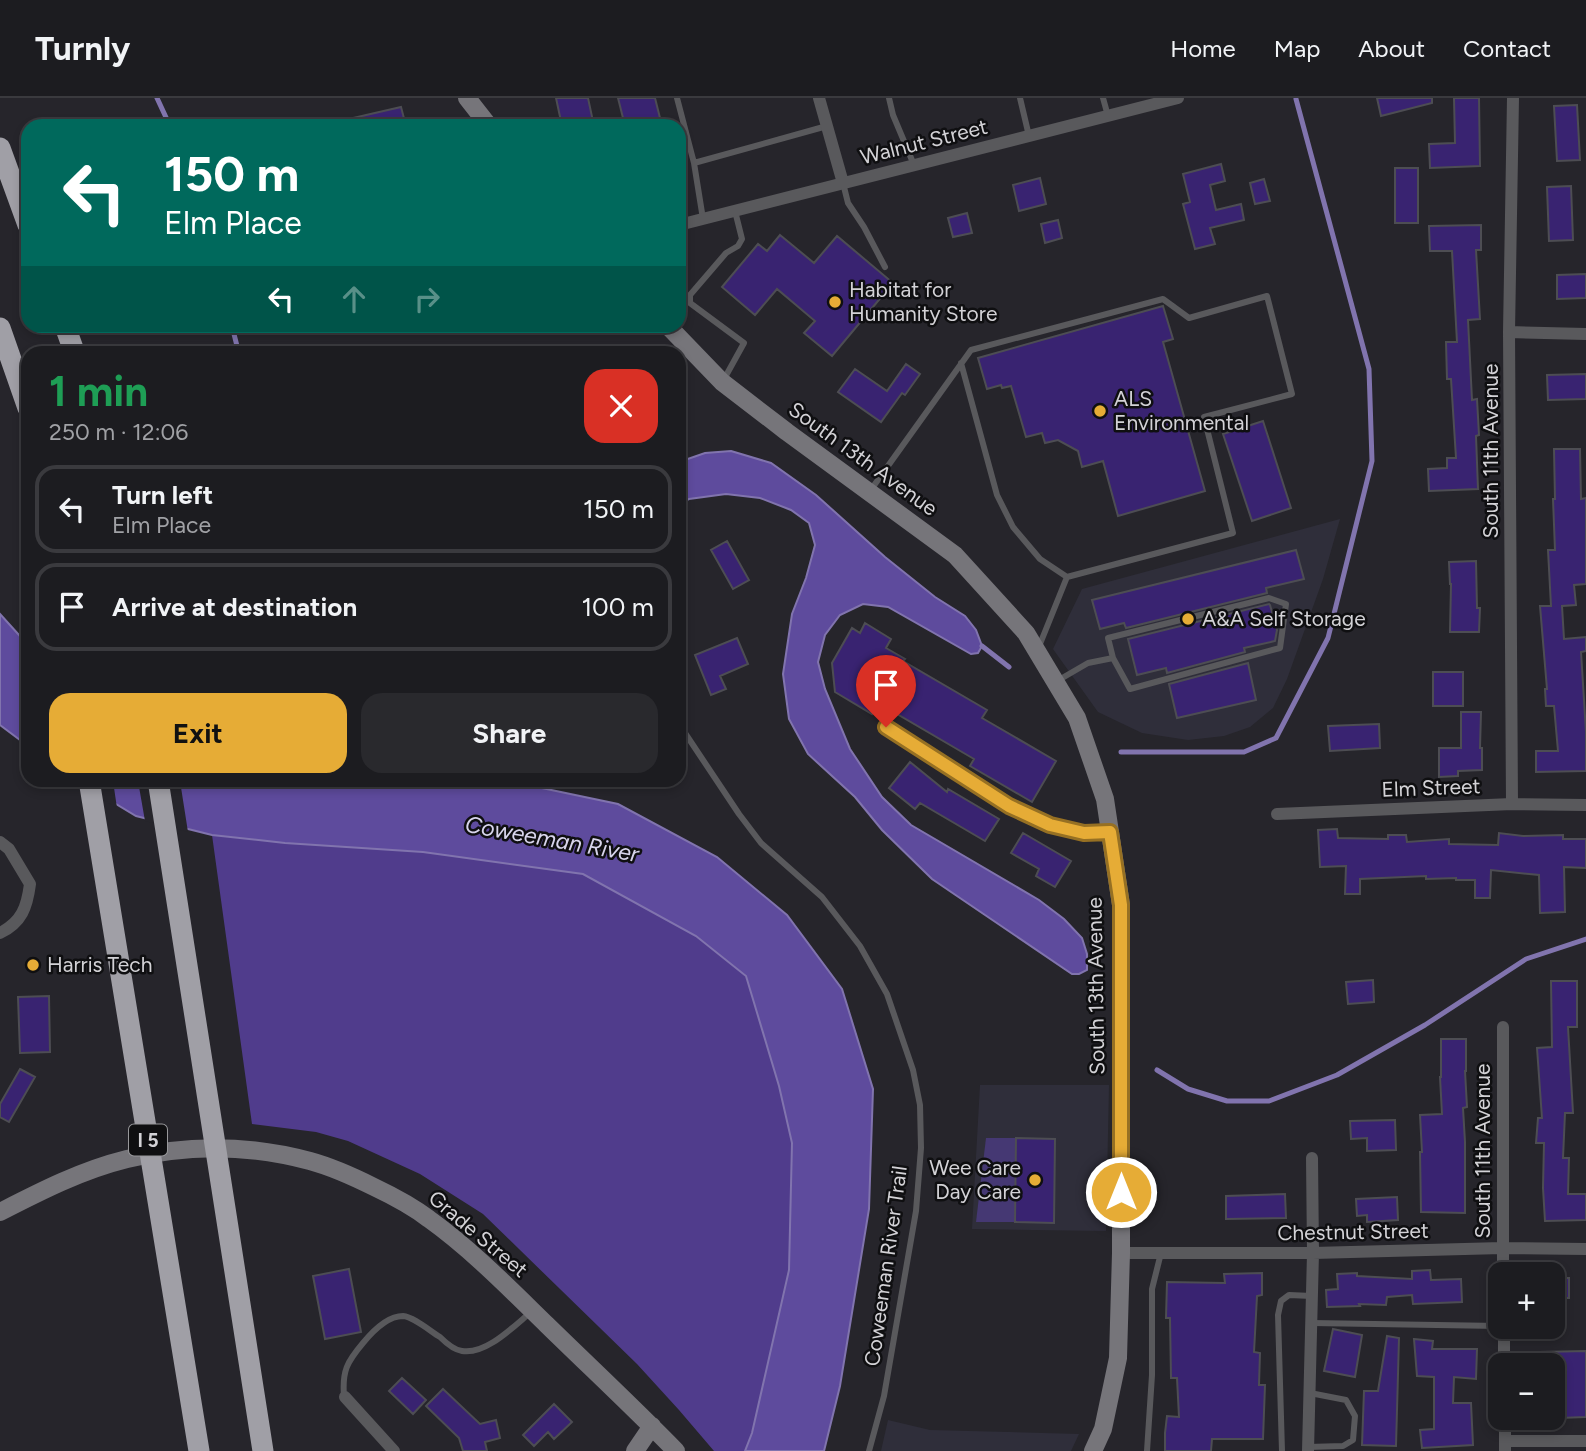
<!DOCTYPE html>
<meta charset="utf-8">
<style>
body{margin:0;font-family:Figtree,sans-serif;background:#29292d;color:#f1f3f6;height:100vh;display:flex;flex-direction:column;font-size:26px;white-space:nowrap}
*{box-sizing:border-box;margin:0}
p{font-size:23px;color:#a0a1a5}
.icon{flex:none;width:38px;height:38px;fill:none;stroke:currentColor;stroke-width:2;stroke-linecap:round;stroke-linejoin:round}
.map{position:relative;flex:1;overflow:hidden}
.drawer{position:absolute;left:21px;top:248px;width:665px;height:441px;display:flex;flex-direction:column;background:#1c1c20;border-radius:21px;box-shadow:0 4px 10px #0003,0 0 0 2px #3a3a3e}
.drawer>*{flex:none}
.banner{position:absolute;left:21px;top:21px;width:665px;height:214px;border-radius:21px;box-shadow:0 4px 10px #0003,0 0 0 2px #3a3a3e;background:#00695c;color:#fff;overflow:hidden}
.controls{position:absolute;left:1488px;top:1164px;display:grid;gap:14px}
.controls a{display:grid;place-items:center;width:77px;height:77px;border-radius:14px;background:#1c1c20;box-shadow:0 4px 10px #0003,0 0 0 2px #3a3a3e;font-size:35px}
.pin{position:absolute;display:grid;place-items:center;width:60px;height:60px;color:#fff;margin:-72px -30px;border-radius:50% 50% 50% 0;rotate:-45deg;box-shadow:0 0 7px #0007}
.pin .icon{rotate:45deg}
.me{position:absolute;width:77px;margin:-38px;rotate:0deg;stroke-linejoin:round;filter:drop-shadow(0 0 5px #0008)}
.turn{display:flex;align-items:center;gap:24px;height:147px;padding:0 28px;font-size:32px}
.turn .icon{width:91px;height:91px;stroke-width:2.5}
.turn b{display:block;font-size:49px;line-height:60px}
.lanes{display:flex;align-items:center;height:66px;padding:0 28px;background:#0003;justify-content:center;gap:35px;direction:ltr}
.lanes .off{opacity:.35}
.round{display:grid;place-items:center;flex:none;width:74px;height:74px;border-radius:21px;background:#29292d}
.headline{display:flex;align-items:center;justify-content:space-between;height:119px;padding:0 28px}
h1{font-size:42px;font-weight:700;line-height:52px;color:#1e9e55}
.button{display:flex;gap:14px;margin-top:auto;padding:14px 28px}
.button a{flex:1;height:80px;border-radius:21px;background:#e6ac36;color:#111;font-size:28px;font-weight:700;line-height:80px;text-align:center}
.button a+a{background:#29292d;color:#f1f3f6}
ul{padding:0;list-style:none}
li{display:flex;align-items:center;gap:21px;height:88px;margin:0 14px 10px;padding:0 14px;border:4px solid #3a3a3e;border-radius:21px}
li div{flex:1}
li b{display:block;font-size:26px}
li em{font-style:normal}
header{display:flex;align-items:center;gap:42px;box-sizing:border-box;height:98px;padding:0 35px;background:#1c1c20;border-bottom:2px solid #3a3a3e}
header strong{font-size:33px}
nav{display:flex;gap:38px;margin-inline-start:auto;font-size:24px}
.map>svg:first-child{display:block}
</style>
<header>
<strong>Turnly</strong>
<nav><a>Home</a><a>Map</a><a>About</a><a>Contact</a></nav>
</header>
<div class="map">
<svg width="1586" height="1353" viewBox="0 0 1586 1353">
<rect width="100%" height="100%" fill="#26252b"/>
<!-- built -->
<path fill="#2f2e3a" d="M1340,421L1323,481L1287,581L1273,610L1250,629L1224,638L1188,642L1142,635L1098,614L1053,551L1082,491Z
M980,987H1109L1106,1133L972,1131Z
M888,1322L930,1332L1079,1336L1071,1353H881Z"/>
<!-- green -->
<path fill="#453873" d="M986,1040H1016L1015,1124H976Z"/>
<!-- forest -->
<path fill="#503c8c" d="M212,737L285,745L423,754L583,776L696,838L747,878L779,988L792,1045L789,1172L752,1335L745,1353H714L679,1312L637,1266L483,1116L420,1076L348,1043L316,1034L252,1026Z"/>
<!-- water -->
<path fill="#5e4b9d" stroke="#8174ae" stroke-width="2" d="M731,353L771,365L816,397L885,459L935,499L965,518L976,532L982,548L978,555L971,556L888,509L863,506L840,517L825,537L818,564L825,591L850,651L882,699L911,727L1039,802L1064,821L1082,840L1087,856V872L1079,876H1072L932,781L882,732L855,699L808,656L789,621L783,576L792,516L806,480L815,447L809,425L791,412L760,400L726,396L689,401L679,406V364L705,355Z
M0,516L28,547V648L0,627Z
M470,682L518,685L618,706L717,759L787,817L842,891L873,991L869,1111L840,1288L824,1353H745L752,1335L789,1172L792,1045L779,988L746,878L696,838L583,776L423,754L285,745L212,737L136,718L78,683Z"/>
<!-- pier -->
<path fill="#26252b" d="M75,682L113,683L117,710L76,685Z
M138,683H180L188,734L145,723Z"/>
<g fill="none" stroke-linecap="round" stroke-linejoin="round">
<!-- stream -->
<path stroke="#8174ae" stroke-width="5" d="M157,0L170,28
M232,228L239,256
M982,548L1009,569
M1121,654H1244L1276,640L1328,540L1372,363L1369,271L1296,1
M1157,972L1188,991L1227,1003H1269L1337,977L1425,927L1526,861L1586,841"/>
</g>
<!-- building -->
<path fill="#392371" stroke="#4d4d53" stroke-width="2" d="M556,0H588L594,28H562Z
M618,0H655L662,28H625Z
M1377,0H1432V5L1381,18Z
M1454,0H1479L1480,68L1430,70L1429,46L1455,45Z
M1577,7L1580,62L1557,63L1554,8Z
M401,9L406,28H341L340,23Z
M1221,66L1225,83L1210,87L1216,112L1241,106L1244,122L1210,130L1215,146L1195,151L1183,106L1190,104L1183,76Z
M1395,70H1418V125H1395Z
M1040,80L1046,106L1019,113L1013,87Z
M1264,81L1270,103L1255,106L1250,85Z
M1571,88L1573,142L1549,143L1547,89Z
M967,115L972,135L953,139L948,120Z
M1058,122L1062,140L1045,145L1041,126Z
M1481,127V152H1476L1480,221L1468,222L1472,302L1477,301L1479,337L1476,338L1478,391L1429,393L1428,371L1447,370V360H1456L1451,281H1447L1446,244H1457L1452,153H1430L1429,128Z
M780,137L814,165L837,138L893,185L832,258L804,235L815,223L777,191L755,217L722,189L758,146L767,153Z
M1586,176V200L1557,201V177Z
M1163,208L1173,241L1163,244L1205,393L1118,418L1103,363L1082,369L1078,353L1058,342L1045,345L1042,335L1026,339L1011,288L1002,290L1001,287L987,291L978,260Z
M906,266L920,276L905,297L902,295L881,324L838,294L855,271L887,293Z
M1586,276V301L1548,302L1547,277Z
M1263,323L1291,410L1252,423L1223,336Z
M1554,351H1580L1581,401L1586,400V486L1574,487L1576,507L1562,508L1564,541L1586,539V553L1581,554L1586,634V673L1536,674V653H1558L1554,608H1546L1545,591H1547L1540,508H1551L1548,452H1555L1553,401H1555Z
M727,443L749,482L733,491L711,452Z
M1296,452L1304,481L1266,490L1267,495L1126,530L1124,525L1100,531L1092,502Z
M1476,463L1477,510H1480L1479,534H1450L1451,486H1450L1449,464Z
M1269,506L1270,507L1277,532L1275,543L1244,550L1245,554L1167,575L1166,570L1137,577L1128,541Z
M865,525L891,541L886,550L905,561L903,563L987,612L982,620L1056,663L1032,704L970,668L974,661L878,605L872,616L835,594L832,565L852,530L860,535Z
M737,540L748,566L720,578L726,591L711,597L695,557Z
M1248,565L1256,602L1177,620L1169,586Z
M1433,574H1463V608H1433Z
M1461,614H1481L1480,650H1482V672L1458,673V678L1439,679V650H1461Z
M1379,626L1380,650L1330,653L1328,628Z
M910,664L947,694L948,691L999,721L985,743L920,705L915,711L889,690Z
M1337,731L1338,740L1388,741V737H1406L1407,744L1449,741V746L1498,747L1499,735L1523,738L1563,737V741H1586V770L1564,769L1565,814L1540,815L1539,777L1491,772L1490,800H1475V782H1456V780L1426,781V778L1360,781V796H1345L1346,768L1320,769L1318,732Z
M1023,735L1071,763L1055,789L1036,778L1039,771L1011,755Z
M1373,882L1374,904L1348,906L1346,884Z
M1551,883H1577V929H1568L1573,1015H1565L1563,1060H1569L1568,1096H1586V1122L1545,1123L1543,1090L1544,1045H1536L1538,1020H1542L1537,950L1552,949Z
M49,898L50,954L20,955L18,899Z
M1441,941H1466V973H1465L1467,1009L1463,1010L1465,1044V1115L1421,1114L1420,1054H1422L1420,1017L1442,1016L1440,979H1441Z
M20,971L35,979L9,1024L0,1019V1006Z
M1395,1022L1396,1052L1367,1053V1040L1351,1041L1350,1023Z
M1016,1040L1055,1041L1054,1125L1015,1124Z
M1285,1096L1286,1120L1226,1121V1098Z
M1397,1099L1398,1122L1367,1124V1117L1357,1118L1356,1101Z
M349,1171L361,1234L325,1241L313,1178Z
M1430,1172L1431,1182L1461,1181L1462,1204L1413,1206L1412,1197L1387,1199L1386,1207L1359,1206L1360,1208L1327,1209L1326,1192L1338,1191L1337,1176L1357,1175V1178L1412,1181V1173Z
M1262,1175V1197L1257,1198L1254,1254L1260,1255L1259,1287H1265L1263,1341H1212L1211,1353H1165V1335L1167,1318L1179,1319L1177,1280H1171L1170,1220H1166L1167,1184L1225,1185L1224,1176Z
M1552,1180H1569V1200H1552Z
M1333,1231L1362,1237L1355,1279L1324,1273Z
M1387,1238L1399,1240L1396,1348L1362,1347L1364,1293H1378Z
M1414,1241L1433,1243L1432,1251H1477L1476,1281L1454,1279L1453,1305H1471L1473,1347L1422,1350L1420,1332L1434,1331V1279L1417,1278Z
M1586,1253V1319L1559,1320V1275H1552V1267H1540V1254Z
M402,1280L426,1302L413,1316L389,1293Z
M443,1291L480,1326L496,1322L500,1340L485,1344L487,1353H463L459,1340L426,1308Z
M554,1306L572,1324L554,1341L548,1334L534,1348L523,1337Z"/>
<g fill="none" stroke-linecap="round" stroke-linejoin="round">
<!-- lane -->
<path stroke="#59595c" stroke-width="6" d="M677,0L694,65
M889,0L893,17L914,67
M1020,0L1029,38
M1103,0L1108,18
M843,85L848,105L864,129L885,169
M703,121L694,65L827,28
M961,265L997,397L1013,429L1040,461L1067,479
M723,283L744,245L690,205V197L726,155L738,148L742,141L735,113
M870,393L971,252L1163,201L1189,220L1267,198L1292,296L1204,319L1233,435L1067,479L1038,551
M1057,583L1088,565L1113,560L1130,591L1280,550L1286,506L1269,500L1108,540L1113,560
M679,626L739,716L761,745L822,799L860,848L887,896L913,972L920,1007L921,1050L916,1113L884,1298L869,1353
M1311,1225L1500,1228
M344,1298C342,1273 347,1264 363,1245C372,1234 387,1218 403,1218C414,1219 430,1233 440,1239C446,1245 454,1252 462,1253C486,1257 514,1228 531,1214
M1308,1349L1343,1348L1353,1342L1355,1318L1346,1302L1310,1295
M1147,1353L1152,1277V1191L1161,1155
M1282,1353L1278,1217L1281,1203L1289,1197L1312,1198"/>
<!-- street -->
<path stroke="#59595c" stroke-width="12" d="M819,0L843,85
M679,127L1178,0
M1509,234L1586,236
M886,629L1009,708L1050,727L1084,735L1110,734
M1512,706L1509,234L1513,0
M1277,716L1512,706L1586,707
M0,744L9,751L30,786C27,809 22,824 0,835
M1503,929V1176
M1121,1155H1313L1502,1150L1586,1151
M1504,1228V1267
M345,1299L394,1353
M1505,1320V1353
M1505,1343H1586
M1308,1353L1313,1155L1312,1060"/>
<!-- secondary -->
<path stroke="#76757a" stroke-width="18" d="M467,0L489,28
M668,228L722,284L787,334L955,457L1026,535L1077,620L1105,701L1121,807V1155L1118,1260L1103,1331L1093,1353
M0,1114C41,1093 82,1072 127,1061C187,1046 250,1047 310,1063C332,1069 354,1079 374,1089C393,1098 412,1108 429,1121C471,1151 510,1191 547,1227C590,1269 634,1310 676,1353
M635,1353L652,1328"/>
<!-- highway -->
<path stroke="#a09fa6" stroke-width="21" d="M0,50L28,127
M65,228L75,256
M0,230L28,310
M89,682L199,1353
M158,682L263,1353"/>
</g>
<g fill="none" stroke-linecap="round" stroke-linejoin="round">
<defs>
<path id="route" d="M886,629L1009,708L1050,727L1084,735L1110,734L1121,807V1094"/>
</defs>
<!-- route casing -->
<use href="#route" stroke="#967023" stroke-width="18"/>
<!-- route -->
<use href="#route" stroke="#e6ac36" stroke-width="12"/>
</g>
<!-- markers -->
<g fill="#e6ac36" stroke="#0f0f11" stroke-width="2.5">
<circle cx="835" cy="204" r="7"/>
<circle cx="1100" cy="313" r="7"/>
<circle cx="1188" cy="521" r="7"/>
<circle cx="33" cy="867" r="7"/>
<circle cx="1035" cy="1082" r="7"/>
</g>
<g text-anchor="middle" stroke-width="5" stroke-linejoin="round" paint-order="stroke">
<!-- shield labels -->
<rect fill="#0f0f11" stroke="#98989b" stroke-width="2" x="129" y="1026.5" width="38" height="31" rx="5"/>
<g font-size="19" font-weight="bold" fill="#d3d2d6">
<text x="148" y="1049">I 5</text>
</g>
<!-- street labels -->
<g font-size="21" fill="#d3d2d6" stroke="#0f0f11">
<text transform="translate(924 44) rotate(-14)" y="7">Walnut Street</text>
<text transform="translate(1491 353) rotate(-90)" y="7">South 11th Avenue</text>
<text transform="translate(863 361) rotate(36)" y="7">South 13th Avenue</text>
<text transform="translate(1431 690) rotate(-2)" y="7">Elm Street</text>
<text transform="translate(1096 888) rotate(-91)" y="7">South 13th Avenue</text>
<text transform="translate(1483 1053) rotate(-90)" y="7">South 11th Avenue</text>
<text transform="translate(1353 1134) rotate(-1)" y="7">Chestnut Street</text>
<text transform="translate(478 1136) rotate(40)" y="7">Grade Street</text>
<text transform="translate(886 1168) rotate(-82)" y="7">Coweeman River Trail</text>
</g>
<!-- poi labels -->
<g font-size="21" fill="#d3d2d6" stroke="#0f0f11" text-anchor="start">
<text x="849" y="199">Habitat for<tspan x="849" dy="24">Humanity Store</tspan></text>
<text x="1114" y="308">ALS<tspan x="1114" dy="24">Environmental</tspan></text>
<text x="1202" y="528">A&amp;A Self Storage</text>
<text x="47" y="874">Harris Tech</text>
<text x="1021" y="1077" text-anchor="end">Wee Care<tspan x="1021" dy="24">Day Care</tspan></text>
</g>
<!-- water labels -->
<g font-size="23" font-style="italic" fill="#d8d5ec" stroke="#0f0f11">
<text transform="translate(552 741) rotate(10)" y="8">Coweeman River</text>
</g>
</g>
</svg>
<div class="controls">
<a>+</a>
<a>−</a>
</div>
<div class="pin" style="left:886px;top:629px;background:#d93025"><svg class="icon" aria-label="arrive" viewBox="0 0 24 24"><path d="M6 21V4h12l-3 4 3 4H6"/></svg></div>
<svg class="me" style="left:1121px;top:1094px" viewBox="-20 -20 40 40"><circle r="17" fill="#e6ac36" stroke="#fff" stroke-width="3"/><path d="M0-11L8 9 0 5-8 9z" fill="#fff"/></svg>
<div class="banner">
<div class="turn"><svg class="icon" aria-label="left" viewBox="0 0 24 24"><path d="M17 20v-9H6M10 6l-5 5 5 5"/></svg><div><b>150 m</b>Elm Place</div></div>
<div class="lanes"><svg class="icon" aria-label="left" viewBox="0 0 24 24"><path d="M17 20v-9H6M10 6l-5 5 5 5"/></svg><svg class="icon off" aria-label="ahead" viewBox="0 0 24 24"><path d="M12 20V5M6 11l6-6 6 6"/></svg><svg class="icon off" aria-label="right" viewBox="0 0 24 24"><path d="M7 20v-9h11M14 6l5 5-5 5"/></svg></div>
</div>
<section class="drawer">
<div class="headline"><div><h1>1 min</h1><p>250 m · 12:06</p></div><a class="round" style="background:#d93025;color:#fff"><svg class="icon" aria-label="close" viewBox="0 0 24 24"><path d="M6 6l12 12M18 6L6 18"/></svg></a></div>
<ul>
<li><svg class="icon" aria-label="left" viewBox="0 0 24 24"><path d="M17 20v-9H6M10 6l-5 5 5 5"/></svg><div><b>Turn left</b><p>Elm Place</p></div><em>150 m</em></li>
<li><svg class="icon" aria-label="arrive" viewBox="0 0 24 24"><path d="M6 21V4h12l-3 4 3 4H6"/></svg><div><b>Arrive at destination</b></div><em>100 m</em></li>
</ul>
<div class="button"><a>Exit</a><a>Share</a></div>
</section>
</div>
